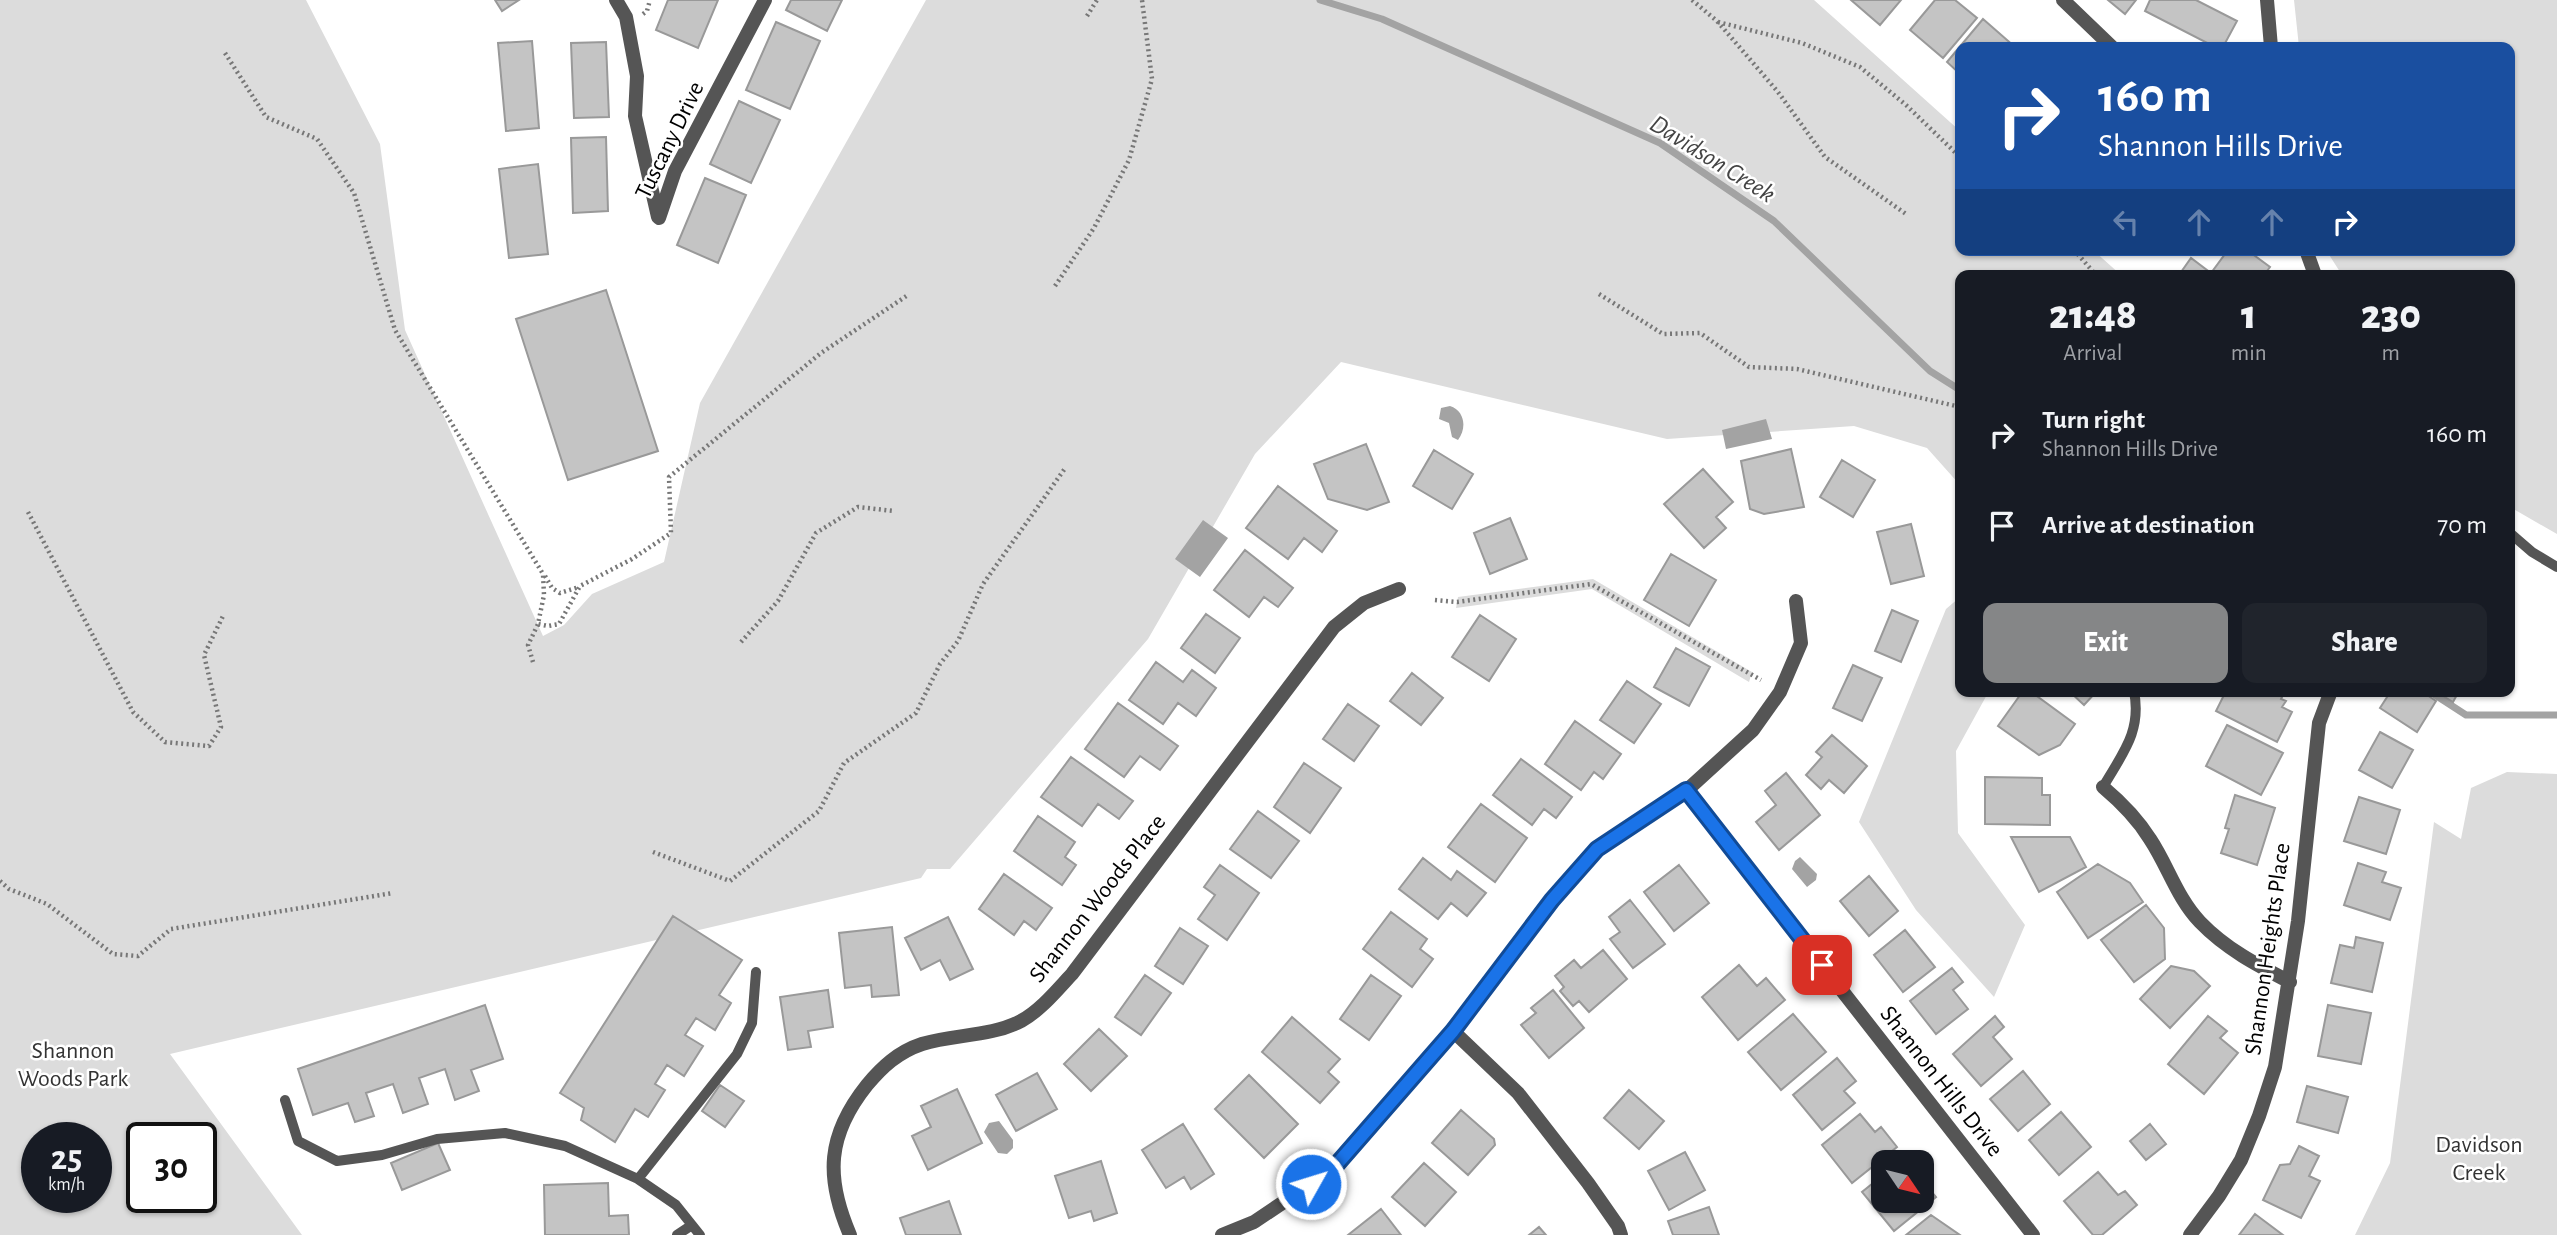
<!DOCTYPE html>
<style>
body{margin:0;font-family:"Alegreya Sans",sans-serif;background:#20242c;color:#f1f3f6;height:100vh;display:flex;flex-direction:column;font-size:26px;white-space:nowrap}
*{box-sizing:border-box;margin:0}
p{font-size:23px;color:#9ea1a6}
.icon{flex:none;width:38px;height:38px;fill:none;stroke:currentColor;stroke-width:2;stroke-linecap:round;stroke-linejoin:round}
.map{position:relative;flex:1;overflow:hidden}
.side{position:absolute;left:1955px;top:270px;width:560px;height:427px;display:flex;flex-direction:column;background:#171b24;border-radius:14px;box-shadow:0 2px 5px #0004}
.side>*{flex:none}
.guide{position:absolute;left:1955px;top:42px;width:560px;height:214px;border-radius:14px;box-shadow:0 2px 5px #0004;background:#1a4fa0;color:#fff;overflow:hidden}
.needle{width:46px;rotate:125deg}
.controls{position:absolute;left:1871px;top:1150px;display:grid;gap:14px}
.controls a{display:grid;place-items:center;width:63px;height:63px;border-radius:14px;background:#171b24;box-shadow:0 2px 5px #0004;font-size:35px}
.speed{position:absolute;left:21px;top:1122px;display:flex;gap:14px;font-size:35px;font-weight:700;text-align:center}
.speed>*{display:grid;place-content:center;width:91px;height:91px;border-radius:50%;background:#171b24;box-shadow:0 2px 5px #0004;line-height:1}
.speed small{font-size:18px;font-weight:400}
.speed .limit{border:4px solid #111;border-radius:10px;background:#fff;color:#111}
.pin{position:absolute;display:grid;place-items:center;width:60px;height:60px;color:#fff;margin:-30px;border-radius:14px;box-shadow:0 4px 10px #0006}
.me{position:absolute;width:77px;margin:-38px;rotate:51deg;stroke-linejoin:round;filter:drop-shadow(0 0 5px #0008)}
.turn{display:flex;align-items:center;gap:24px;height:147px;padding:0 28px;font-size:32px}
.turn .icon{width:91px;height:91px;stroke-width:2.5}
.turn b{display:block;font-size:49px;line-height:60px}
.lanes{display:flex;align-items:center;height:66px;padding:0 28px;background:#0003;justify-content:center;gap:35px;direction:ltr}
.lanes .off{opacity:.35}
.eta{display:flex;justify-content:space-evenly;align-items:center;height:119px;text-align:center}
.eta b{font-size:42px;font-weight:800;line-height:49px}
.action{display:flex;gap:14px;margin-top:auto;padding:14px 28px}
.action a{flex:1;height:80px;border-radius:14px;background:#858687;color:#fff;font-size:28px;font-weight:800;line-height:80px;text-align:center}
.action a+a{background:#20242c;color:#f1f3f6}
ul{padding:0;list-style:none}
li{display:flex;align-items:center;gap:21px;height:91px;padding:0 28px}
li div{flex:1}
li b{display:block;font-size:26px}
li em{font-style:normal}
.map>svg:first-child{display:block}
</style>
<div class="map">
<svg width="2557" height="1235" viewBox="0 0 2557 1235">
<rect width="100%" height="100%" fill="#fff"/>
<!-- green -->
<path fill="#dcdcdc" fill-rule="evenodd" d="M0,0H306L380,144L405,330L543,636L564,625L592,594L664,562L700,403L926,0H1814L1960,131V250H2093L2121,275H1960V485L1927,448L1854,426L1667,439L1341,362L1255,454L1148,639L950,869H927L921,878L170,1054L302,1235H0ZM37,1138H96V1197H37ZM142,1138H201V1197H142Z
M2294,0H2557V534L2510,507V275H2342L2326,250H2510V47H2299Z
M1593,579L1752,672L1749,682L1592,589L1456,608L1458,597Z
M1960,597V691H1989L1956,751L1958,833L2025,925L1994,997L1916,910L1859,822L1946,609Z
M2507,772L2557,774V1235H2355L2390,1163L2434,822L2461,839L2471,788Z"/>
<!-- water -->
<path fill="#a3a3a3" d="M1450,406C1465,411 1467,428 1458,440L1452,437L1449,423L1439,419L1441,408Z
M1766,419L1772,439L1726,449L1722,430Z
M1203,520L1228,538L1200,577L1175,559Z
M1800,857L1817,874L1816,880L1807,887L1792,869L1795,861Z
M999,1121L1013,1140V1148L1007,1154L998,1153L984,1132L989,1123Z"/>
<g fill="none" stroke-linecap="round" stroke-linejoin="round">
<!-- stream -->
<path stroke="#a3a3a3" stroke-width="7" d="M1320,0L1382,19L1660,143L1774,221L1930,371L1960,390
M2429,691L2466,715H2557"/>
</g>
<!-- building -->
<path fill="#c4c4c4" stroke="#999" stroke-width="2" d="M495,0H519L502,11Z
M668,0H718L698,48L656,30Z
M791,0H842L827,31L786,10Z
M1851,0H1901L1880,25Z
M1935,0H1955L1977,18L1943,58L1910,30Z
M2108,0H2136L2125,14Z
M2150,0H2196L2237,21L2223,47H2215L2145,11Z
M1983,19L2015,47H1960V74L1947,62Z
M776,22L820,41L790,109L746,90Z
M532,41L539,128L506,131L498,43Z
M606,42L609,117L574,118L571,43Z
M739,101L780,120L751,183L710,164Z
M606,137L608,211L573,213L571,138Z
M538,164L548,254L509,258L499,169Z
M705,178L746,195L718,263L677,245Z
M2228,250H2247L2270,267L2264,275H2179L2191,258L2211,273Z
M606,290L658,451L568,480L516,319Z
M1366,444L1389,502L1367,510L1328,499L1314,464Z
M1791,449L1804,507L1764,514L1750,509L1741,461Z
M1434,450L1473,474L1452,509L1413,486Z
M1842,460L1875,480L1853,517L1820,497Z
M1703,469L1733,502L1716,517L1726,528L1704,548L1664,504Z
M1278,486L1337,531L1322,552L1304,538L1288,559L1246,528Z
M1510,518L1527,559L1490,574L1474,533Z
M1911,524L1924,576L1891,584L1877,532Z
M1245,550L1293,588L1278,607L1264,597L1249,617L1214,590Z
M1671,554L1716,580L1689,626L1644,600Z
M1892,610L1918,621L1901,662L1875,651Z
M1206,614L1240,638L1215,673L1181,648Z
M1480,615L1516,639L1489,681L1452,657Z
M1676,648L1710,667L1689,706L1654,687Z
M1156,662L1183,682L1192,670L1216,688L1196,716L1178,703L1163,724L1129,700Z
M1853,665L1882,678L1862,721L1833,708Z
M1412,673L1443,698L1421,725L1390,701Z
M1627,681L1661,704L1634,743L1600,720Z
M2023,691H2030L2075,724L2060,745L2039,755L1998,726Z
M2069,691H2097L2084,705Z
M2226,691H2285L2281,699L2286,701L2282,707L2292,712L2277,742L2216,711Z
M2391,691H2421L2436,701L2417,732L2380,708Z
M2435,691H2459L2453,702Z
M1118,703L1178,746L1160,770L1140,756L1124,777L1085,749Z
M1348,704L1379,726L1354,761L1323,739Z
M1575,721L1621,754L1603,779L1594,772L1581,790L1545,764Z
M2227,725L2283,753L2261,795L2206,766Z
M2380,732L2413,750L2392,788L2359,770Z
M1832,735L1867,766L1844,793L1829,780L1821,789L1806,775L1822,757L1816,752Z
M1071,757L1133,801L1119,819L1098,804L1082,826L1041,797Z
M1521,759L1572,797L1556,818L1544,809L1532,825L1493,795Z
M1304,763L1341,788L1310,833L1274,807Z
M1786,773L1820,815L1779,850L1756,822L1776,805L1765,791Z
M1985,777L2042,778V795H2050V825L1985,824Z
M2235,795L2275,808L2257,865L2221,853L2229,829L2225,828Z
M2359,797L2400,810L2386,854L2344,841Z
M1481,804L1527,838L1495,882L1448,847Z
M1258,811L1299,841L1271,878L1230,849Z
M1038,816L1075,842L1065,857L1076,865L1062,885L1014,851Z
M2011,837H2070L2086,867L2039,892Z
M1423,858L1451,880L1457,871L1486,893L1467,916L1451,903L1438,919L1399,889Z
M2358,863L2386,872L2382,882L2401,888L2390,920L2344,905Z
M2098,864L2130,883L2143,902L2088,938L2057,892Z
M1220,865L1259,893L1227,940L1198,919L1215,895L1204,887Z
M1679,865L1709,903L1674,931L1644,892Z
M1004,874L1052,908L1036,930L1024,921L1014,935L979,909Z
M1869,876L1898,911L1869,936L1840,901Z
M1630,900L1665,944L1633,968L1610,939L1620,932L1609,917Z
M2146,905L2164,928L2165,959L2134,982L2101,940Z
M1391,912L1427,939L1420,949L1433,959L1412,987L1363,949Z
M673,916L742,960L719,995L731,1003L715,1030L696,1018L685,1035L703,1046L684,1076L667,1065L655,1084L665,1090L648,1117L635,1109L615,1142L581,1120L584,1108L560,1093Z
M948,917L973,969L950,980L940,960L921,970L905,938Z
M892,927L899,995L872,997L871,985L845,988L839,933Z
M1180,928L1208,946L1183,984L1155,966Z
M1905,930L1935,967L1903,992L1874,955Z
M2356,937L2383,943L2372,992L2331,983L2340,945L2354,948Z
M1603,950L1627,979L1589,1012L1579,1001L1573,1006L1560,991L1564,987L1555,976L1574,960L1581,968Z
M1739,965L1757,986L1766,978L1785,1000L1738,1040L1702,997Z
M2171,966L2194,971L2210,986L2170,1028L2140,999Z
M1952,968L1963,982L1953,990L1968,1009L1936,1034L1910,1001Z
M1145,975L1171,993L1141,1035L1115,1017Z
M1371,975L1401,996L1369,1040L1340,1019Z
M828,990L833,1027L808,1031L811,1047L788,1050L780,997Z
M1553,990L1584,1028L1549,1058L1521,1025L1536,1013L1531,1008Z
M485,1005L503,1059L471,1070L479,1091L455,1100L445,1069L419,1078L428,1104L403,1113L393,1084L366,1093L374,1116L355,1122L348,1103L313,1115L298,1069Z
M2328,1005L2371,1013L2361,1064L2318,1056Z
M1793,1014L1826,1052L1781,1090L1748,1052Z
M1995,1016L2004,1027L1993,1037L2012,1059L1981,1086L1953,1054Z
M2208,1016L2227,1031L2220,1038L2238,1053L2204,1094L2168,1064Z
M1292,1017L1340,1059L1328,1072L1339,1082L1320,1103L1262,1052Z
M1099,1029L1127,1056L1091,1091L1064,1064Z
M1837,1058L1856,1081L1844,1091L1855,1103L1822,1130L1793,1095Z
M2023,1071L2050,1104L2018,1131L1990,1099Z
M1037,1073L1057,1109L1016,1131L996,1095Z
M1249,1075L1298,1124L1264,1158L1215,1109Z
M720,1085L744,1101L725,1127L702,1111Z
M2307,1086L2348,1097L2338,1133L2297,1122Z
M957,1089L982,1143L928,1170L912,1136L931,1127L921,1106Z
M1629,1090L1664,1121L1639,1149L1604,1118Z
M1461,1110L1494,1139L1495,1145L1468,1175L1432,1143Z
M2061,1112L2091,1147L2059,1175L2029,1140Z
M1860,1114L1875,1132L1881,1127L1897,1147L1852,1183L1822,1145Z
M1183,1124L1214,1174L1191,1189L1184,1177L1166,1188L1142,1150Z
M2150,1124L2166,1144L2146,1160L2130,1141Z
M438,1143L450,1170L402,1190L391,1163Z
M2299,1146L2319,1156L2309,1176L2320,1181L2301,1218L2263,1200L2280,1165L2290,1164Z
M1685,1152L1705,1190L1669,1210L1648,1171Z
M1101,1161L1117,1213L1094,1221L1091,1211L1069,1218L1055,1176Z
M1424,1163L1456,1192L1425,1226L1392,1197Z
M2098,1172L2118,1195L2125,1191L2137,1205L2102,1235H2093L2064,1201Z
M1883,1175V1200H1922V1180L1936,1197L1894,1231L1862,1192Z
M608,1183L609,1216L628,1215L629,1235H545L544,1185Z
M949,1201L961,1235H906L900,1218Z
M1709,1207L1719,1235H1673L1668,1221Z
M1381,1209L1401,1235H1348Z
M2255,1214L2283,1235H2239Z
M1931,1215L1960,1235H1906Z
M1539,1227L1546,1235H1529Z"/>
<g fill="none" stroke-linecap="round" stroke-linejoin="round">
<!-- path -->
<path stroke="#777" stroke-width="4.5" stroke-dasharray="2 3.5" stroke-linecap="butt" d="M1692,0L1717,21L1778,92L1825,157L1906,214
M643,14L647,11L650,0
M1087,16L1097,0
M1718,22L1802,43L1860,67L1906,105L1960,157
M225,53L266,117L317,139L354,193L395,330L543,574L544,595L538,624L548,626L559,624L580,586L632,559L671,533L669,477L821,353L908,295
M2074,250L2096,275
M1055,286L1094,228L1129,160L1152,79L1142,0
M1599,294L1663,334L1700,333L1749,367L1797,369L1960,407
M28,512L133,712L165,742L209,746L221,727L204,655L223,616
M545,576L552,588L560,593L579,587
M1435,600L1457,602L1591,584L1761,680
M741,642L778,601L816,533L858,507L894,511
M533,662L528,645L538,624
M653,852L730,881L819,811L844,763L916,713L940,664L958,641L983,584L1066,467
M0,881L9,889L47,904L113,954L138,956L171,929L393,893"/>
<!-- lane -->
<path stroke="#555" stroke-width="10" d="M2510,533L2532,552L2557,567
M2103,787C2122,754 2142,732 2134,691
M285,1100L298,1141L337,1161L382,1155L437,1139L505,1133L565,1146L638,1179
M677,1235L692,1225
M700,1235L676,1205L638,1179L737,1054L752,1023L756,972"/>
<!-- street -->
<path stroke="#555" stroke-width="14" d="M616,0L626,17L637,76L635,116L658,217
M2063,0L2112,47
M2267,0L2271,47
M659,218L675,171L765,0
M2306,250L2315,275
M2103,787C2122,803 2137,818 2150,839C2168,866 2177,898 2200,922C2226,949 2257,965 2290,982
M1686,791L2033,1235
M1453,1031L1518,1093L1588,1183L1618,1226L1621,1235
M850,1235C825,1177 827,1135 867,1085C882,1067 898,1052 922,1044C954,1034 990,1037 1021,1021C1041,1010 1057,990 1072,974L1334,627L1364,603L1399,589
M1222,1235L1254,1222L1330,1171L1453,1031L1552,900L1597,849L1686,791L1753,730L1780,692L1801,643L1796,601
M2190,1235L2219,1196L2241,1160L2259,1116L2275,1067L2298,921L2319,723L2331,691"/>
</g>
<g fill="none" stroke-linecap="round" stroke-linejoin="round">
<defs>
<path id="route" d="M1311,1184L1331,1171L1453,1031L1552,900L1597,849L1686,790L1822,965"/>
</defs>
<!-- route casing -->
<use href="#route" stroke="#114b97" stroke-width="18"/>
<!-- route -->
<use href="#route" stroke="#1a73e8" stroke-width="12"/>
</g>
<g text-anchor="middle" stroke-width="5" stroke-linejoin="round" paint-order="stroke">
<!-- street labels -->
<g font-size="24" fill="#000" stroke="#fff">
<text transform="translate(669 140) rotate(-64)" y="8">Tuscany Drive</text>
<text transform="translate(1097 898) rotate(-52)" y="8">Shannon Woods Place</text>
<text transform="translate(2267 949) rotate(-82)" y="8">Shannon Heights Place</text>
<text transform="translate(1942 1081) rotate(52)" y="8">Shannon Hills Drive</text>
</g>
<!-- park labels -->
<g font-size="24" fill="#333" stroke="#fff">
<text x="73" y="1058">Shannon<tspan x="73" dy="28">Woods Park</tspan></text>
<text x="2479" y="1152">Davidson<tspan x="2479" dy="28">Creek</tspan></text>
</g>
<!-- water labels -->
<g font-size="26" font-style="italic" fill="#444" stroke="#fff">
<text transform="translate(1713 158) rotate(32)" y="9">Davidson Creek</text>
</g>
</g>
</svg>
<div class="controls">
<a><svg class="needle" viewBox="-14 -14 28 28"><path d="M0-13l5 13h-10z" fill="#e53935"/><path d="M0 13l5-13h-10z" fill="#9ea1a6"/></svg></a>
</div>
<div class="speed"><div>25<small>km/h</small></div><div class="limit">30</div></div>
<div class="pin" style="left:1822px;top:965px;background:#d93025"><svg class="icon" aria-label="arrive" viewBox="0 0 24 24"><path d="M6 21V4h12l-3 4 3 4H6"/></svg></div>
<svg class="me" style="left:1311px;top:1184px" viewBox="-20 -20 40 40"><circle r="17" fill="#1a73e8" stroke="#fff" stroke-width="3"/><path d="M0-11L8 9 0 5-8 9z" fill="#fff"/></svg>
<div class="guide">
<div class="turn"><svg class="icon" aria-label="right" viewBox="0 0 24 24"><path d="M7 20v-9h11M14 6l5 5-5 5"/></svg><div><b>160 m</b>Shannon Hills Drive</div></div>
<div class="lanes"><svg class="icon off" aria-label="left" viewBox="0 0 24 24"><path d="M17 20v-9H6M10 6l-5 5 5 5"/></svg><svg class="icon off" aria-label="ahead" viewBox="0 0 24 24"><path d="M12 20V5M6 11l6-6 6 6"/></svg><svg class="icon off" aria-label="ahead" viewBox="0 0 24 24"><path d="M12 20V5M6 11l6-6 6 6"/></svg><svg class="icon" aria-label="right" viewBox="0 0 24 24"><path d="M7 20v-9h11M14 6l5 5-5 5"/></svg></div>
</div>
<section class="side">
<div class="eta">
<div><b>21:48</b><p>Arrival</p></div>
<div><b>1</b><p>min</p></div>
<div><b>230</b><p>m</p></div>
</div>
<ul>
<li><svg class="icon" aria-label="right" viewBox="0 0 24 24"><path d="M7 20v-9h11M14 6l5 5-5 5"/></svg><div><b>Turn right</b><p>Shannon Hills Drive</p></div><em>160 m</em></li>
<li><svg class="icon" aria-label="arrive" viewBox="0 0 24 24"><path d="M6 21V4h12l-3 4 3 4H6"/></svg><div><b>Arrive at destination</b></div><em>70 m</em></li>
</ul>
<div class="action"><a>Exit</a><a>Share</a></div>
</section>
</div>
